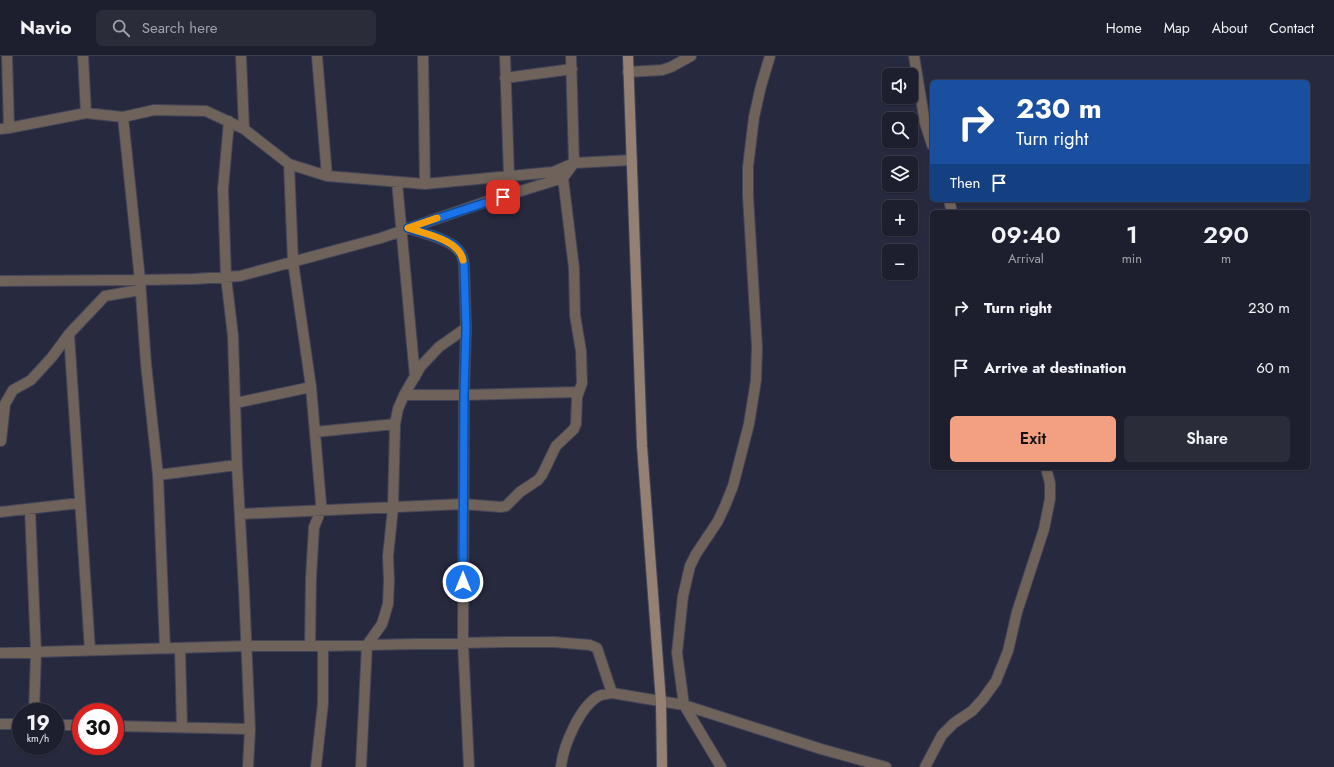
<!DOCTYPE html>
<meta charset="utf-8">
<style>
body{margin:0;font-family:Jost,sans-serif;background:#2a2c3a;color:#f1f3f6;height:100vh;display:flex;flex-direction:column;font-size:15px;white-space:nowrap}
*{box-sizing:border-box;margin:0}
p{font-size:13px;color:#a0a2aa}
.icon{flex:none;width:22px;height:22px;fill:none;stroke:currentColor;stroke-width:2;stroke-linecap:round;stroke-linejoin:round}
.map{position:relative;flex:1;overflow:hidden}
.sheet{position:absolute;left:930px;top:154px;width:380px;height:260px;display:flex;flex-direction:column;background:#1d1f2e;border-radius:6px;box-shadow:0 1px 3px #0004,0 0 0 1px #3b3d4a}
.sheet>*{flex:none}
.banner{position:absolute;left:930px;top:24px;width:380px;height:122px;border-radius:6px;box-shadow:0 1px 3px #0004,0 0 0 1px #3b3d4a;background:#1a4fa0;color:#fff;overflow:hidden}
.controls{position:absolute;left:882px;top:12px;display:grid;gap:8px}
.controls a{display:grid;place-items:center;width:36px;height:36px;border-radius:6px;background:#1d1f2e;box-shadow:0 1px 3px #0004,0 0 0 1px #3b3d4a;font-size:20px}
.speed{position:absolute;left:12px;top:647px;display:flex;gap:8px;font-size:20px;font-weight:700;text-align:center}
.speed>*{display:grid;place-content:center;width:52px;height:52px;border-radius:50%;background:#1d1f2e;box-shadow:0 1px 3px #0004,0 0 0 1px #3b3d4a;line-height:1}
.speed small{font-size:10px;font-weight:400}
.speed .limit{border:6px solid #d22;background:#fff;color:#111}
.pin{position:absolute;display:grid;place-items:center;width:34px;height:34px;color:#fff;margin:-17px;border-radius:8px;box-shadow:0 2px 6px #0006}
.me{position:absolute;width:44px;margin:-22px;rotate:0deg;stroke-linejoin:round;filter:drop-shadow(0 0 3px #0008)}
.turn{display:flex;align-items:center;gap:14px;height:84px;padding:0 20px;font-size:18px}
.turn .icon{width:52px;height:52px;stroke-width:2.5}
.turn b{display:block;font-size:28px;line-height:34px}
.then{display:flex;align-items:center;height:38px;padding:0 20px;background:#0003;gap:8px;font-size:15px}
.eta{display:flex;justify-content:space-evenly;align-items:center;height:68px;text-align:center}
.eta b{font-size:24px;font-weight:600;line-height:28px}
.button{display:flex;gap:8px;margin-top:auto;padding:8px 20px}
.button a{flex:1;height:46px;border-radius:6px;background:#f3a082;color:#111;font-size:16px;font-weight:600;line-height:46px;text-align:center}
.button a+a{background:#2a2c3a;color:#f1f3f6}
ul{padding:0;list-style:none}
li{display:flex;align-items:center;gap:12px;height:60px;padding:0 20px}
li div{flex:1}
li b{display:block;font-size:15px}
li em{font-style:normal}
header{display:flex;align-items:center;gap:24px;box-sizing:border-box;height:56px;padding:0 20px;background:#1d1f2e;border-bottom:1px solid #3b3d4a}
header strong{font-size:19px}
nav{display:flex;gap:22px;margin-inline-start:auto;font-size:14px}
.search{width:280px;height:36px;background:#2a2c3a;display:flex;align-items:center;gap:10px;box-sizing:border-box;padding:0 14px;border-radius:6px;color:#a0a2aa;font-size:15px}
.map>svg:first-child{display:block}
</style>
<header>
<strong>Navio</strong>
<div class="search"><svg class="icon" aria-label="search" viewBox="0 0 24 24"><circle cx="10" cy="10" r="6"/><path d="M15 15l6 6"/></svg>Search here</div>
<nav><a>Home</a><a>Map</a><a>About</a><a>Contact</a></nav>
</header>
<div class="map">
<svg width="1334" height="711" viewBox="0 0 1334 711">
<rect width="100%" height="100%" fill="#27293e"/>
<g fill="none" stroke-linecap="round" stroke-linejoin="round">
<defs>
<path id="minor" d="M7,0L9,72
M83,0L86,57
M241,0L244,73
M317,0L327,120
M423,0L425,128
M505,0L509,120
M914,0L925,67L932,89
M628,16L662,14L671,11L691,0
M505,22L572,13
M123,61L140,224L146,308L158,419L165,592
M229,65L223,133L226,221L233,280L237,409L244,534L250,673L248,711
M0,73L9,72L86,57L123,61L154,54L206,55L244,73L289,108L327,120L425,128L553,116L574,107L632,104
M289,108L293,206L311,331L321,447V454L314,471L311,522L310,590
M397,126L415,321
M949,144L952,156
M408,172C423,177 450,183 459,195C463,199 463,204 464,209L466,272L464,339L463,587L469,711
M0,225L140,224L194,223L240,220L381,182L488,145L563,122L574,107L571,0
M69,278L90,594
M404,339H464L578,336
M236,347L311,331
M315,376L395,368
M0,385H1L5,348L13,334L31,324L52,301L69,278L105,240L140,234
M158,419L237,409
M30,453L36,596L34,656
M0,456L80,447
M240,458L463,448L501,451L506,450L520,436L538,424L542,419L556,390L574,373L576,368L577,341L582,327L581,295L575,259L574,212L563,122
M180,592L182,671
M0,597L246,590H323L505,586H554L590,589L597,592L612,637
M0,668H21
M55,669H81
M115,670L250,673
M316,711L323,647V590
M361,711L367,589L382,568L388,548L389,525L388,500L393,452L395,368L398,353L404,339L421,310L439,291L466,272
M561,711C563,690 580,650 599,640C603,638 608,638 612,637L684,649L821,693L886,711
M721,711L684,649L677,597L683,540L690,510L696,498L718,465L725,450L733,430L749,368L756,324L757,291L748,140V111L754,61L761,30L770,0
M925,711L942,679L954,667L972,655L983,643L996,625L1008,595L1017,556L1044,473L1050,443V427L1046,412"/>
<path id="secondary" d="M628,0L642,390L661,646L662,711"/>
</defs>
<!-- minor casing -->
<use href="#minor" stroke="#434559" stroke-width="12"/>
<!-- secondary casing -->
<use href="#secondary" stroke="#434559" stroke-width="12"/>
<!-- minor -->
<use href="#minor" stroke="#6f625a" stroke-width="10"/>
<!-- secondary -->
<use href="#secondary" stroke="#958174" stroke-width="10"/>
</g>
<g fill="none" stroke-linecap="round" stroke-linejoin="round">
<defs>
<path id="route" d="M463,526L464,339L466,272L464,209C463,204 463,199 459,194C450,183 423,177 408,172L503,141"/>
</defs>
<!-- route casing -->
<use href="#route" stroke="#114b97" stroke-width="10"/>
<!-- route -->
<use href="#route" stroke="#1a73e8" stroke-width="7"/>
<!-- slow -->
<path stroke="#f59e0b" stroke-width="7" d="M437,162L408,172C426,178 459,184 463,204"/>
</g>
</svg>
<div class="controls">
<a><svg class="icon" aria-label="sound" viewBox="0 0 24 24"><path d="M4 9h4l5-4v14l-5-4H4zM17 9q2 3 0 6"/></svg></a>
<a><svg class="icon" aria-label="search" viewBox="0 0 24 24"><circle cx="10" cy="10" r="6"/><path d="M15 15l6 6"/></svg></a>
<a><svg class="icon" aria-label="layers" viewBox="0 0 24 24"><path d="M12 4l9 5-9 5-9-5zM3 14l9 5 9-5"/></svg></a>
<a>+</a>
<a>−</a>
</div>
<div class="speed"><div>19<small>km/h</small></div><div class="limit">30</div></div>
<div class="pin" style="left:503px;top:141px;background:#d93025"><svg class="icon" aria-label="arrive" viewBox="0 0 24 24"><path d="M6 21V4h12l-3 4 3 4H6"/></svg></div>
<svg class="me" style="left:463px;top:526px" viewBox="-20 -20 40 40"><circle r="17" fill="#1a73e8" stroke="#fff" stroke-width="3"/><path d="M0-11L8 9 0 5-8 9z" fill="#fff"/></svg>
<div class="banner">
<div class="turn"><svg class="icon" aria-label="right" viewBox="0 0 24 24"><path d="M7 20v-9h11M14 6l5 5-5 5"/></svg><div><b>230 m</b>Turn right</div></div>
<div class="then">Then<svg class="icon" aria-label="arrive" viewBox="0 0 24 24"><path d="M6 21V4h12l-3 4 3 4H6"/></svg></div>
</div>
<section class="sheet">
<div class="eta">
<div><b>09:40</b><p>Arrival</p></div>
<div><b>1</b><p>min</p></div>
<div><b>290</b><p>m</p></div>
</div>
<ul>
<li><svg class="icon" aria-label="right" viewBox="0 0 24 24"><path d="M7 20v-9h11M14 6l5 5-5 5"/></svg><div><b>Turn right</b></div><em>230 m</em></li>
<li><svg class="icon" aria-label="arrive" viewBox="0 0 24 24"><path d="M6 21V4h12l-3 4 3 4H6"/></svg><div><b>Arrive at destination</b></div><em>60 m</em></li>
</ul>
<div class="button"><a>Exit</a><a>Share</a></div>
</section>
</div>
